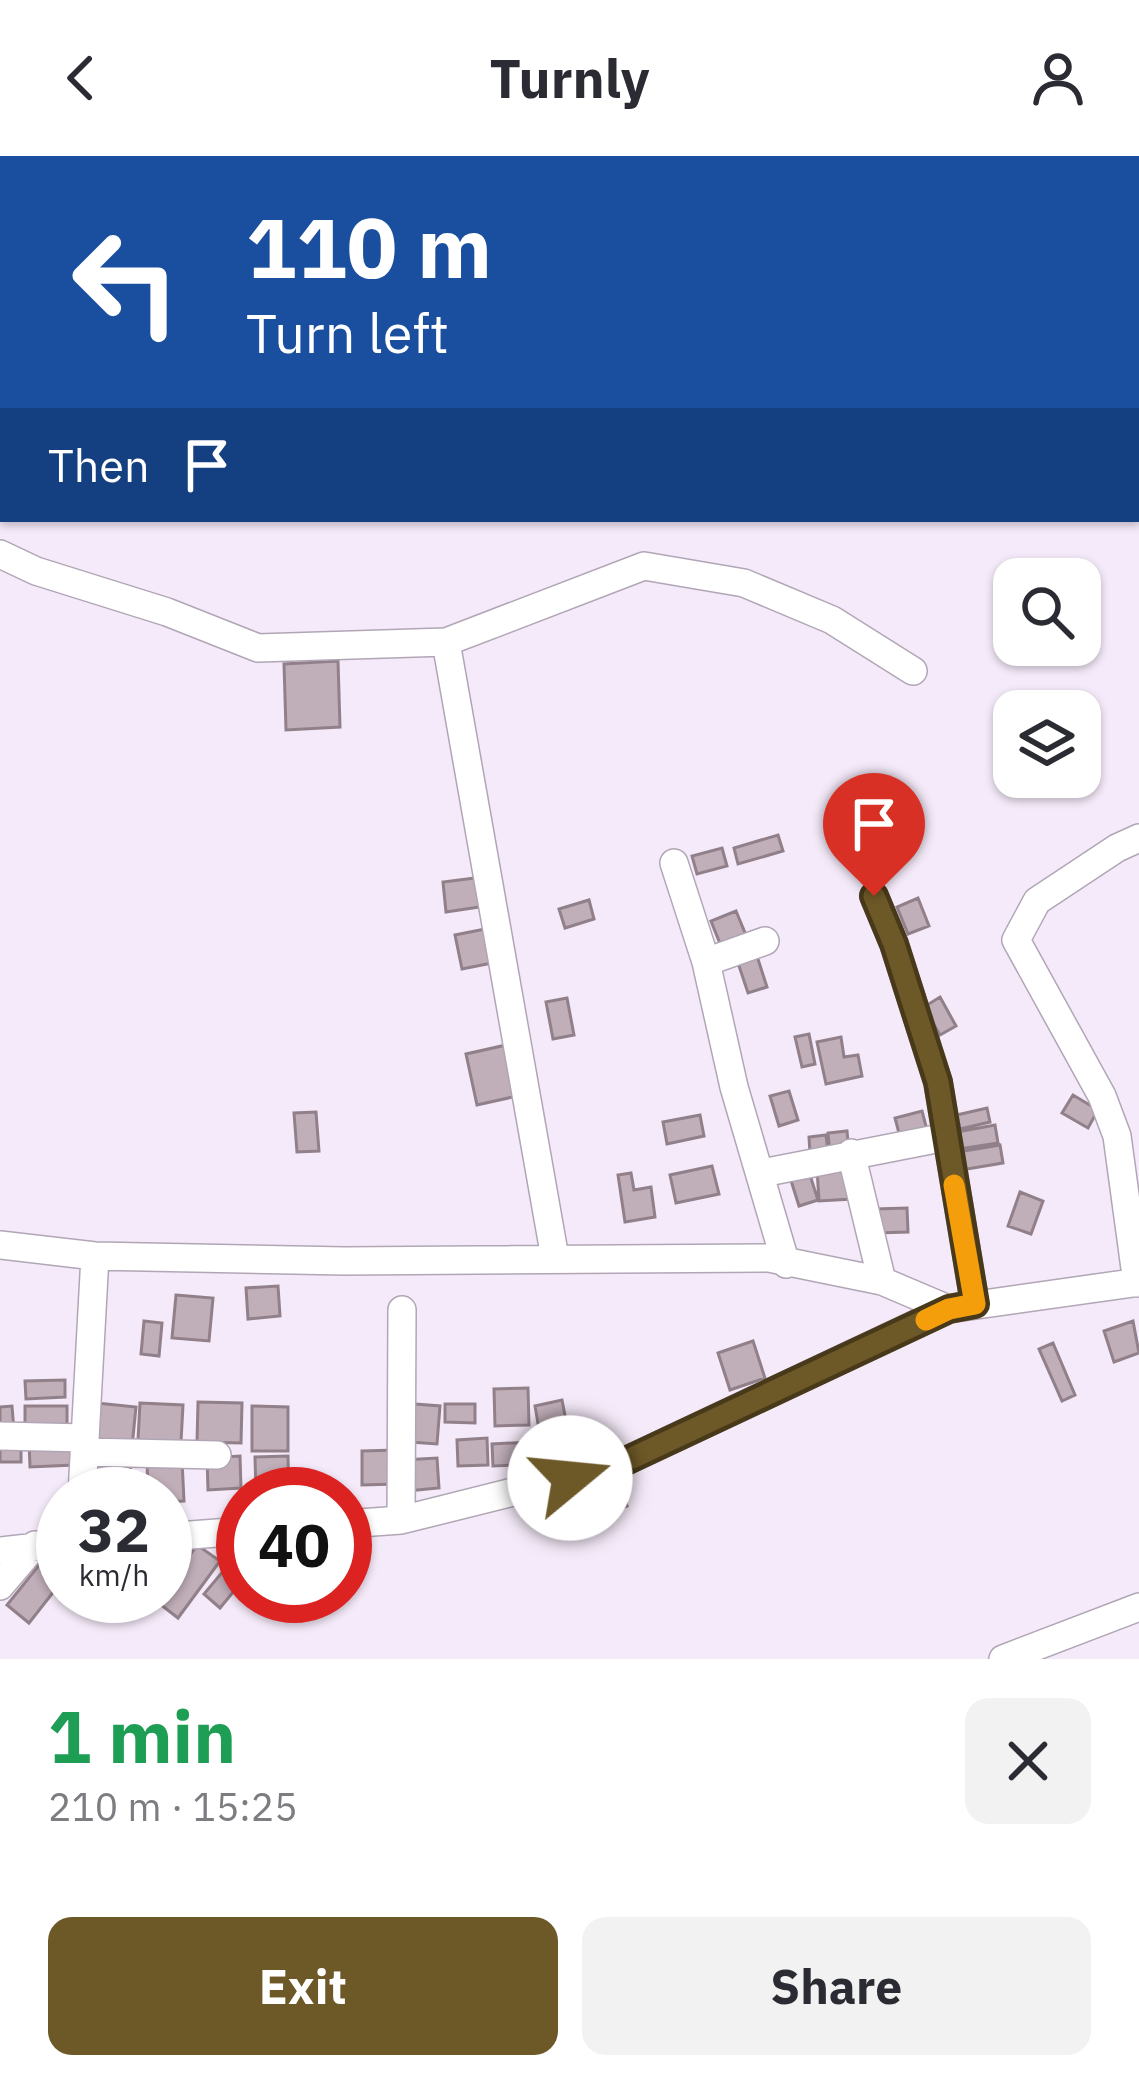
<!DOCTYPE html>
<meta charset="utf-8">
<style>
body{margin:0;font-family:"IBM Plex Sans",sans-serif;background:#f2f2f3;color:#2b2b33;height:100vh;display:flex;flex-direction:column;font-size:45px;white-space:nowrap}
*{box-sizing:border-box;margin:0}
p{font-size:39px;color:#7c7c81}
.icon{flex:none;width:66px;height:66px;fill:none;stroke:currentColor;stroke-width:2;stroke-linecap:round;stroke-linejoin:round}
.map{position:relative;height:1503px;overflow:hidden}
.details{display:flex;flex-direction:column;background:#fff;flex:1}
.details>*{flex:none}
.guide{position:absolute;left:0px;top:0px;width:1140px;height:366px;box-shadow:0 3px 9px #0004;background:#1a4fa0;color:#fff;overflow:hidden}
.controls{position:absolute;left:993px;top:402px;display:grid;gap:24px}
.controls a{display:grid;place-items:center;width:108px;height:108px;border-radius:24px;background:#fff;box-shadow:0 3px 9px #0004;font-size:60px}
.speed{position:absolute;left:36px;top:1311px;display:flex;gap:24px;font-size:60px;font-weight:700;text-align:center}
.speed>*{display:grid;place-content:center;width:156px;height:156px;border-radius:50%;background:#fff;box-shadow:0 3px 9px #0004;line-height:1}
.speed small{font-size:30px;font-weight:400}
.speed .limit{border:18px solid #d22;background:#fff;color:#111}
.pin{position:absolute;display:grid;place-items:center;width:102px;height:102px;color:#fff;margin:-123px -51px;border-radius:50% 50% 50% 0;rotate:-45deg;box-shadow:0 0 12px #0007}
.pin .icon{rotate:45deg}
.me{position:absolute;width:132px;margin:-66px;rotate:73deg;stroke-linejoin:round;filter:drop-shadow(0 0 9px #0008)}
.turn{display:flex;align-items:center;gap:42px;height:252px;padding:0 48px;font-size:54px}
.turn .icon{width:156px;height:156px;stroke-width:2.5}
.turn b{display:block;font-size:84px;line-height:102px}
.then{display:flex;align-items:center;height:114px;padding:0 48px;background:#0003;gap:24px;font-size:45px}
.round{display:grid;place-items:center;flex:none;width:126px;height:126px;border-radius:24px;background:#f2f2f3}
.overview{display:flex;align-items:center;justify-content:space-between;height:204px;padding:0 48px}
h1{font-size:72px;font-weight:700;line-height:90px;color:#1e9e55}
.cta{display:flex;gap:24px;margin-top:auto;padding:24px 48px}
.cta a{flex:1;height:138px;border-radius:24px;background:#6d5827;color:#fff;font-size:48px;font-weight:700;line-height:138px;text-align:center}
.cta a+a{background:#f2f2f3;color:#2b2b33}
header{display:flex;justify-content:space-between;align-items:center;height:156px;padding:0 48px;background:#fff;font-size:54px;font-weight:700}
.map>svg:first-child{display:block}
</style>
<header><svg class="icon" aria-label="back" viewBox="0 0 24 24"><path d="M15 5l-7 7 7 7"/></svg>Turnly<svg class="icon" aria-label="person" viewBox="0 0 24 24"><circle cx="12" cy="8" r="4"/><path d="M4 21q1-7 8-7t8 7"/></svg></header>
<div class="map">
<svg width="1139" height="1503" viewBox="0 0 1139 1503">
<rect width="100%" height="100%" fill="#f5eaf9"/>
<!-- building -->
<path fill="#c0aeb8" stroke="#918089" stroke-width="3" d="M338,505L340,571L286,574L284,508Z
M885,661L887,679L832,687L830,669Z
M778,679L783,695L738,708L734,692Z
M722,692L727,710L697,718L692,700Z
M483,721L486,750L446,756L443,726Z
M918,742L929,770L908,778L897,751Z
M589,744L594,763L565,772L559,753Z
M736,755L748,784L723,795L711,765Z
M495,771L502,805L462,813L455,779Z
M756,797L767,831L748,837L737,804Z
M940,841L956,870L940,879L924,851Z
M567,842L574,879L553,883L546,846Z
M809,878L815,908L802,911L795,881Z
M841,881L844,901L858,899L862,920L826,928L817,886Z
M515,887L526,938L477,949L466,898Z
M789,935L798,964L779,970L770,940Z
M1073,939L1098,954L1088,972L1062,957Z
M987,952L990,966L960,973L957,959Z
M922,955L927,974L900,981L895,962Z
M316,956L319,995L297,996L294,957Z
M700,959L704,980L667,988L663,966Z
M995,969L998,987L959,993L957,976Z
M847,975L849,996L830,998L828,977Z
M826,979L828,996L810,998L809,981Z
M1000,989L1003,1007L961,1014L958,996Z
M712,1010L719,1038L676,1047L670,1019Z
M807,1010L818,1044L799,1050L788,1015Z
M850,1011L852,1043L819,1045L817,1013Z
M631,1017L634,1034L651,1031L655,1061L625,1066L618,1019Z
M1020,1036L1043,1045L1031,1078L1008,1070Z
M907,1052L908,1076L876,1077L875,1053Z
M278,1130L280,1160L248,1163L246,1132Z
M176,1139L213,1142L209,1185L172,1182Z
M144,1165L162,1167L159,1200L141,1198Z
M1133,1165L1139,1197L1114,1206L1104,1175Z
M753,1185L765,1222L730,1234L718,1197Z
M1053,1187L1075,1239L1062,1245L1039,1193Z
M65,1224V1241L26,1243L25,1225Z
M528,1232L529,1269L495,1270L494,1233Z
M562,1244L569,1280L541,1285L535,1250Z
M198,1246L242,1247L241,1287L197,1286Z
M97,1247L136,1251L132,1291L93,1287Z
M140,1247L183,1249L181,1286L138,1284Z
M415,1248L440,1250L437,1288L411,1286Z
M445,1248H475V1267L445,1266Z
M12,1250L14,1275L0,1276V1251Z
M25,1250H67V1274H25Z
M252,1250L288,1251V1295H252Z
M21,1282V1306H0V1283Z
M487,1282L488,1309L458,1310L457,1284Z
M74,1283V1309L30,1311L29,1285Z
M531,1286L532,1308L493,1310L492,1288Z
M396,1294L397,1328L362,1329V1295Z
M240,1300L241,1332L208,1334L207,1302Z
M288,1300L289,1338H256L255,1301Z
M111,1302L112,1338H93L92,1303Z
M437,1302L439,1332L406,1335L404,1304Z
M130,1303L131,1330L115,1331L114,1304Z
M182,1304L184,1345L165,1346V1338H148L147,1305Z
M620,1329L627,1350L601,1359L594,1338Z
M358,1378L360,1395L345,1397V1380Z
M197,1389L220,1405L178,1462L156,1445L165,1440V1433Z
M165,1390L182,1403L165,1427Z
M234,1402L243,1409V1424L220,1452L204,1438Z
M40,1408L62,1425L29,1467L7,1449Z
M63,1433V1440H103L94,1457L60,1439Z
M123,1440H155L141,1460L120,1444Z"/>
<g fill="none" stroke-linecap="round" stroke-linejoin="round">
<defs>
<path id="minor" d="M1105,0L1107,3
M1137,68L1139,72
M0,398L36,415L167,456L258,492L446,486L644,410L744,427L832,464L913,515
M446,486L555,1102
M674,707L706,806L734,931L786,1108
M874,740L894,788L938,926L975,1148
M706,806L765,785
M851,997L882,1125
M762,1017L946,981
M0,1089L95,1100L345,1105L769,1102L882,1125L948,1153
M1137,1127L1117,980L1102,940L1016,784L1037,745L1117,692L1139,682
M0,1280L85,1282
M85,1296L217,1299
M82,1338L95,1100
M401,1364L402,1154
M345,1368L401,1364L613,1311L948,1153L1139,1126
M165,1381L243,1375
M0,1395L63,1388
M0,1430L35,1389
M1003,1503L1139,1451"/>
</defs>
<!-- minor casing -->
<use href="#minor" stroke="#b1a6b5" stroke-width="30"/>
<!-- minor -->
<use href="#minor" stroke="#fff" stroke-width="27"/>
</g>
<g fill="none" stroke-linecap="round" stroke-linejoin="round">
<defs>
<path id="route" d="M570,1322L613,1311L949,1153L975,1148L938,926L894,788L874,740"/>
</defs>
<!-- route casing -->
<use href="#route" stroke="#473919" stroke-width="30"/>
<!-- route -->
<use href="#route" stroke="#6d5827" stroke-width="21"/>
<!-- slow -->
<path stroke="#f59e0b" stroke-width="21" d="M926,1164L949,1153L975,1148L954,1029"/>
</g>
</svg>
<div class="controls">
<a><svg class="icon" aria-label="search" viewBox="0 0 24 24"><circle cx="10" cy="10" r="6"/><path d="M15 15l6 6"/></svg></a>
<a><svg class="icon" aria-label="layers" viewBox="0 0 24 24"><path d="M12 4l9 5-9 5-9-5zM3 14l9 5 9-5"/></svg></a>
</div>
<div class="speed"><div>32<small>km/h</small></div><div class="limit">40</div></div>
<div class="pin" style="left:874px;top:740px;background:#d93025"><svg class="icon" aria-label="arrive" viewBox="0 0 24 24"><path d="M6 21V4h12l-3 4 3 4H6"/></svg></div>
<svg class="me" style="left:570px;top:1322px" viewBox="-20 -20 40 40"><circle r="19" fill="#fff"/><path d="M0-13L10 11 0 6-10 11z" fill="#6d5827"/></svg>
<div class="guide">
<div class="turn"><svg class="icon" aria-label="left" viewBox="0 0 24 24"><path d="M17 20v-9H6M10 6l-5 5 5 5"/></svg><div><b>110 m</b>Turn left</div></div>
<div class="then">Then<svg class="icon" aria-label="arrive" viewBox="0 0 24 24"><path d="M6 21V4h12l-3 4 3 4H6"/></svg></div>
</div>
</div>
<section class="details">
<div class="overview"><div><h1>1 min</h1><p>210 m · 15:25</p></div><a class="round"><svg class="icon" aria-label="close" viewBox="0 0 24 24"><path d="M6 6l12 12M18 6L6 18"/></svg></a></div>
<div class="cta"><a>Exit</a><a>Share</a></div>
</section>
